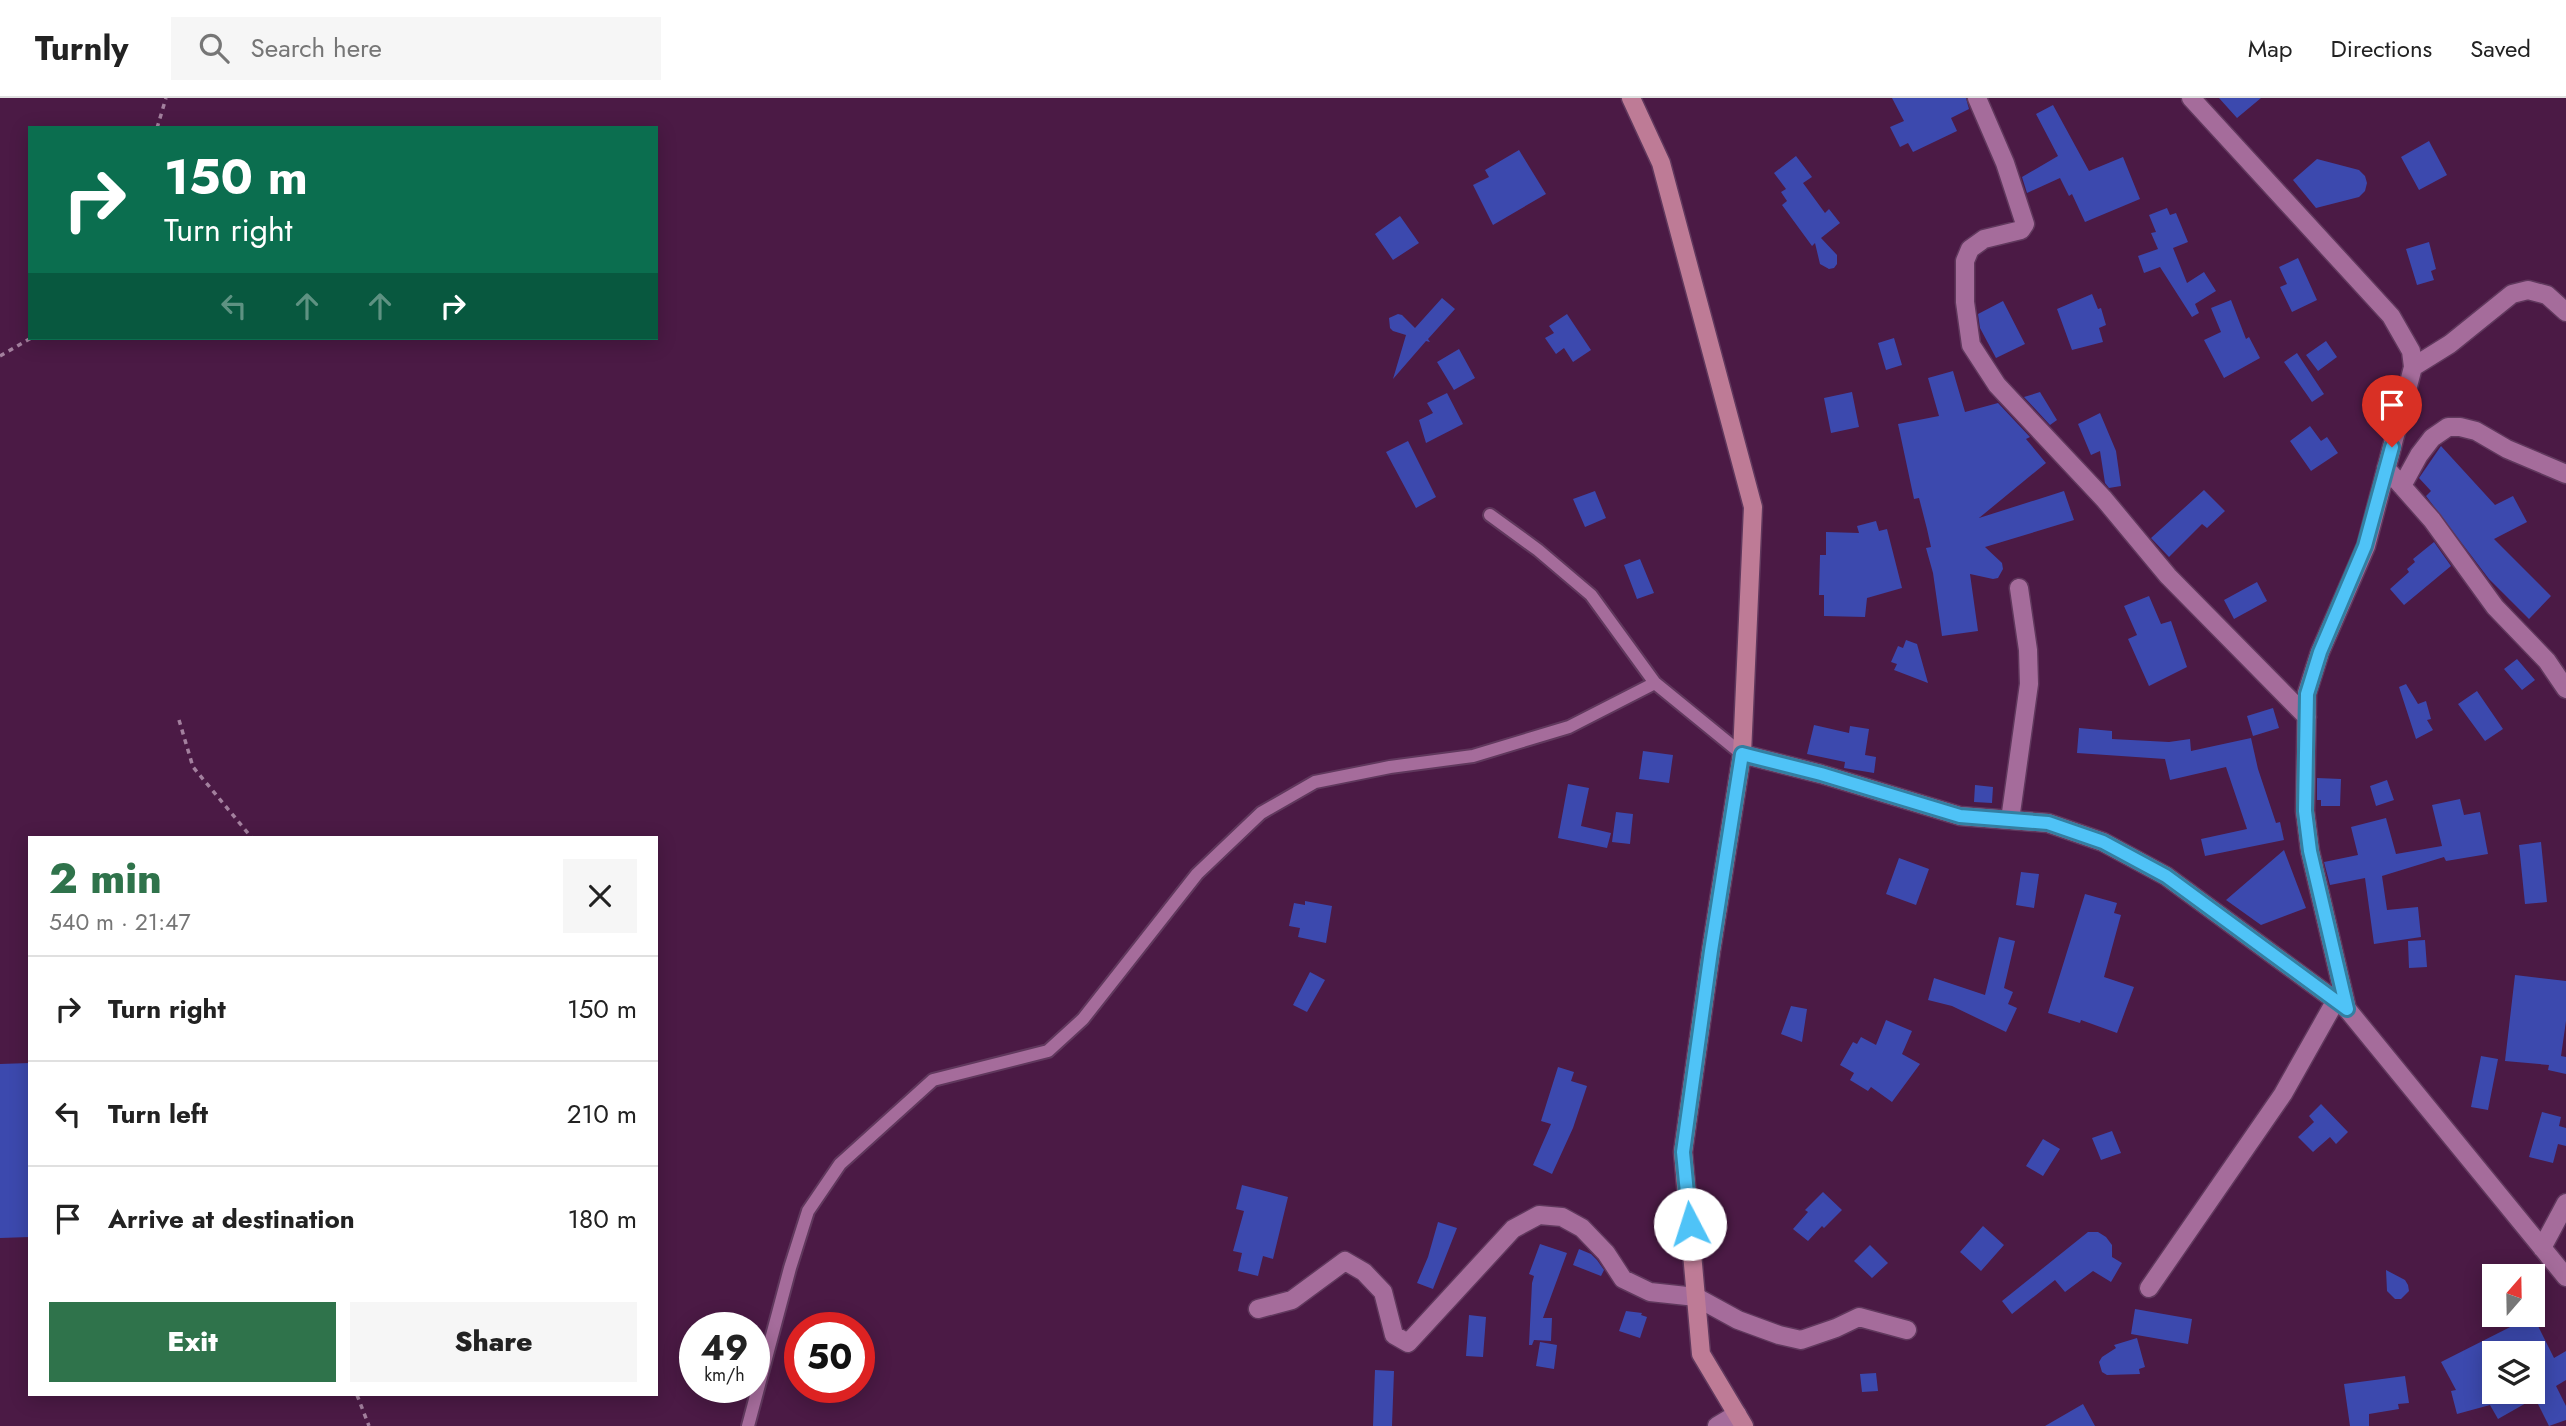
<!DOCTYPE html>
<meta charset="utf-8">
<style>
body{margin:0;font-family:Jost,sans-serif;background:#f6f6f6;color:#222;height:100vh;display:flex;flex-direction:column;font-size:26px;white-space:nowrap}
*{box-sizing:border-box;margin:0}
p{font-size:23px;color:#767676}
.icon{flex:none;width:38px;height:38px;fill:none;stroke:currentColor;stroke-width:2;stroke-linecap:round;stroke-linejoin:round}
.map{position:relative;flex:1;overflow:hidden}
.details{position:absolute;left:28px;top:738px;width:630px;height:560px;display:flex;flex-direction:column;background:#fff;border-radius:0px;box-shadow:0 4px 18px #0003}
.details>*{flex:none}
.guide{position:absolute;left:28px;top:28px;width:630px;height:214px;border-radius:0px;box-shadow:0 4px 18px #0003;background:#0b6e4f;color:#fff;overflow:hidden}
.needle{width:46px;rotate:20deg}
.buttons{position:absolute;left:2482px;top:1166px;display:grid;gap:14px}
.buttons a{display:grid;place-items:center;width:63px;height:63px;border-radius:0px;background:#fff;box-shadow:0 4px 18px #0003;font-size:35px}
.speed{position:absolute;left:679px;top:1214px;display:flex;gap:14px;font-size:35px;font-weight:700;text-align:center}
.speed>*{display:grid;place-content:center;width:91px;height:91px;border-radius:50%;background:#fff;box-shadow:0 4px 18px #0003;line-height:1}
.speed small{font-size:18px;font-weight:400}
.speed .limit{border:10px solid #d22;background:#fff;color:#111}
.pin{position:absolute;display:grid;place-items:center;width:60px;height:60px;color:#fff;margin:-72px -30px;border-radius:50% 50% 50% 0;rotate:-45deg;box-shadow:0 0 7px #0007}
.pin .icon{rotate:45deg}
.me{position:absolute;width:77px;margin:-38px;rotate:355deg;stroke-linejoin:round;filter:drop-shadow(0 0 5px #0008)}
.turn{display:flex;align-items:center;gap:24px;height:147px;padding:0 21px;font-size:32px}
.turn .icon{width:91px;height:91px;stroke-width:2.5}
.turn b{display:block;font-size:49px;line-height:60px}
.lanes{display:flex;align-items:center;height:66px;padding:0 21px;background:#0003;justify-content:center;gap:35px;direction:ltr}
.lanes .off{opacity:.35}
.round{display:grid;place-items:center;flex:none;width:74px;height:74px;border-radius:0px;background:#f6f6f6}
.head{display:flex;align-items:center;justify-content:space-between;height:119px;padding:0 21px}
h1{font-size:42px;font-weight:800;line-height:52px;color:#2f734b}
.primary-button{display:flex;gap:14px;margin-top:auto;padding:14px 21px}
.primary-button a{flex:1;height:80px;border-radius:0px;background:#2f734b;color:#fff;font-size:28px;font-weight:800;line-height:80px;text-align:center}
.primary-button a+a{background:#f6f6f6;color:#222}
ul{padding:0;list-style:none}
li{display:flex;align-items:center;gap:21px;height:105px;padding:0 21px;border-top:2px solid #e0e0e0}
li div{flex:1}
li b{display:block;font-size:26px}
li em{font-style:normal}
header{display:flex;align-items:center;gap:42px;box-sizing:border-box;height:98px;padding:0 35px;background:#fff;border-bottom:2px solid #e0e0e0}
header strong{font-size:33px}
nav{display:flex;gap:38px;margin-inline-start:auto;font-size:24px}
.search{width:490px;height:63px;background:#f6f6f6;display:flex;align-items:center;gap:18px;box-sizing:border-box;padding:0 24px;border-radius:0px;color:#767676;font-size:26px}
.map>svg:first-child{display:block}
</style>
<header>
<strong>Turnly</strong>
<div class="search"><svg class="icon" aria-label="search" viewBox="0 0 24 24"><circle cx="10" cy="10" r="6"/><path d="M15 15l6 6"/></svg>Search here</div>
<nav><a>Map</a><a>Directions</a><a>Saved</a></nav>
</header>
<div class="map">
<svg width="2566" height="1328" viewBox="0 0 2566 1328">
<rect width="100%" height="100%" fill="#4b1a45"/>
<!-- building -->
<path fill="#3c49ae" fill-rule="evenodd" d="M1892,0H1966L1969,11L1951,20L1957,33L1913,54L1908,45L1900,49L1890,29L1904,23Z
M2219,0H2261L2237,20Z
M2053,7L2089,73L2123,59L2140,101L2085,124L2072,96L2069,98L2060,80L2027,95L2022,79L2058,58L2036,16Z
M2429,43L2447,77L2419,92L2401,59Z
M1519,52L1546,96L1493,127L1473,87L1489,79L1485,72Z
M1796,58L1812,79L1803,85L1825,115L1829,111L1840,125L1821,140L1837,157V166L1834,170L1829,171L1820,166L1815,145L1812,148L1782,107L1787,103L1781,94L1786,91L1774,75Z
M2317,61L2359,72L2365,78L2367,85L2365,93L2359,99L2316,110L2293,82Z
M2167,110L2170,117L2176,115L2188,144L2173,150L2187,185L2204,174L2216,193L2195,206L2199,215L2192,219L2160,169L2144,175L2138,158L2158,151L2151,135L2156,134L2149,117Z
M1400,118L1419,145L1393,162L1375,136Z
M2429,144L2436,171L2431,173L2434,182L2417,187L2406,151Z
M2298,160L2317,202L2292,214L2280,189L2287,186L2279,169Z
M2092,196L2098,211L2101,210L2106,227L2099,230L2103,244L2072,252L2057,211Z
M1442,200L1455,211L1428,241L1430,244L1426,243L1393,281L1406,237L1393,233L1390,230L1389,220L1398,216L1402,217L1415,230Z
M2231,202L2246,241L2249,239L2260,260L2224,280L2204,242L2221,234L2211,210Z
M2003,203L2025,246L1996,260L1980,230L1978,216Z
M1567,216L1591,252L1573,264L1564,250L1556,256L1545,240L1554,235L1549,228Z
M1894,240L1902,267L1886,272L1878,245Z
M2326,243L2337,259L2318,273L2306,257Z
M1459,251L1475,280L1454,292L1437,264Z
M2297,255L2324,296L2312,304L2284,264Z
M1953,273L1965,314L1998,305L2030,339L2026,341L2046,365L1979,420L2064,393L2074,422L1985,449L2002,465L2003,471L1998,480L1993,481L1970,476L1978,533L1942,538L1933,475L1926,450L1931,449L1927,431L1919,400L1914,401L1898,326L1939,318L1928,280Z
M1852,294L1859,329L1831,335L1824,300Z
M2040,294L2057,322L2050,327L2024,299Z
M1447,295L1463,326L1426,345L1419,322L1433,315L1427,305Z
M2100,315L2116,353L2121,388L2109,390L2105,385L2100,353L2091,357L2078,326Z
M2310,328L2321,343L2327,339L2338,355L2311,373L2290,343Z
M1408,343L1436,399L1416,410L1386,354Z
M2441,348L2495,407L2513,398L2527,424L2494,441L2551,498L2529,521L2489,481L2426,398L2431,393L2419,380Z
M2204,392L2225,413L2207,430L2202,426L2169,459L2151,440Z
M1595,393L1606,420L1585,429L1573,401Z
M1876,423L1879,433L1887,431L1902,490L1867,500L1865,519L1824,518V497H1819L1820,457H1826V434L1859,435L1857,428Z
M2434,444L2451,468L2404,507L2390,491L2409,474L2407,471L2415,464L2413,461Z
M1640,461L1654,495L1637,501L1624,467Z
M2257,484L2267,503L2234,521L2224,502Z
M2149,498L2161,526L2171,523L2187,569L2149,588L2128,541L2137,537L2124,508Z
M1906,542L1917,546L1928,585L1894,572L1897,566L1891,564L1898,548L1903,550Z
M2517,561L2535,582L2522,592L2504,571Z
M2406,586L2418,606L2426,603L2431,621L2427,622L2433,632L2416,641L2399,589Z
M2477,593L2503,631L2485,643L2458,606Z
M2273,610L2279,630L2253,638L2247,618Z
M1814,627L1849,635L1850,628L1869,631L1865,657L1876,659L1874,675L1844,670L1845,664L1807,656Z
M2079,630L2112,633V641L2169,644L2190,641L2191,653L2251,640L2258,671L2276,725L2280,724L2284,742L2205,758L2201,741L2247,731L2226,669L2170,682L2165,661L2077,655Z
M1643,653L1673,657L1669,685L1639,681Z
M2317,680L2341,681L2340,708H2321V702H2317Z
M2387,682L2394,702L2376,708L2370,688Z
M1568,686L1589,690L1581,728L1611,735L1607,750L1558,740Z
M1975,687L1993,689L1992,705L1974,704Z
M2460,701L2464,717L2480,714L2488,756L2446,763L2444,759L2382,778L2387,812L2418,809L2421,839L2374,846L2365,780L2330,787L2324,764L2358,757L2351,729L2386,720L2396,756L2442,748L2432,707Z
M1616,714L1633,716L1630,746L1612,744Z
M2541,744L2547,804L2525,806L2519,747Z
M2284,752L2306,810L2261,827L2226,802Z
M1899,760L1929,771L1916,807L1886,796Z
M2021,774L2039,776L2034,810L2016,807Z
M2085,796L2117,805L2114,815L2121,817L2104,879L2134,889L2117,935L2081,922L2080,925L2048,915Z
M1305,803L1332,808L1326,845L1298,839L1300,830L1289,828L1294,805L1305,807Z
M1999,839L2015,843L2004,890L2013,894L2008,906L2017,910L2006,934L1952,908L1928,902L1934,880L1985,897Z
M2425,842L2427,869L2409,870L2408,843Z
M1310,874L1325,882L1307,914L1293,907Z
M2515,877L2566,883V923L2561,958L2566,959V976L2548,972L2549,967L2505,963Z
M1791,908L1807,911L1802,944L1781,936Z
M1886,922L1912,933L1902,956L1920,966L1892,1004L1871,989L1868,993L1850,982L1854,975L1840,967L1853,944L1857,946L1861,939L1876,947Z
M2481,958L2498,961L2488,1012L2471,1009Z
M30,965V1139L0,1140V966Z
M1558,969L1574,974L1571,983L1587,988L1573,1030L1552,1076L1533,1067L1551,1026L1541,1023Z
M2321,1006L2348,1034L2336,1046L2330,1039L2313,1054L2298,1039L2314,1024L2309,1018Z
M2542,1014L2561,1019L2559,1028L2566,1030V1048L2558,1046L2553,1065L2529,1059Z
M2112,1033L2121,1055L2101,1062L2092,1040Z
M2043,1041L2060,1051L2043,1078L2026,1068Z
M1242,1087L1288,1099L1273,1161L1263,1158L1258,1178L1238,1173L1242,1155L1233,1153L1244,1113L1236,1111Z
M1823,1094L1842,1112L1824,1130L1822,1128L1808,1143L1793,1131L1808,1114L1805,1112Z
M1438,1124L1457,1130L1433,1191L1417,1185L1428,1159Z
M1983,1128L2004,1147L1981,1173L1960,1154Z
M2088,1134H2098L2106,1139L2112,1147V1159L2122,1165L2111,1184L2093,1173L2065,1194L2055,1182L2012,1216L2002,1203Z
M1540,1146L1567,1155L1543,1220H1552L1551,1243L1534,1242L1532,1247H1529L1532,1185L1534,1178L1529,1176Z
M1870,1147L1888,1165L1872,1180L1854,1163Z
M1579,1151L1591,1156L1597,1162L1604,1172L1601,1178L1573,1167Z
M2386,1172L2405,1182L2408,1187L2409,1193L2401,1201H2395L2387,1193Z
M2135,1211L2192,1221L2188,1246L2131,1236Z
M1626,1213L1642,1215L1641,1217L1647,1219L1640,1240L1619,1233Z
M2532,1216L2554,1260L2566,1253V1282L2556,1288L2566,1308V1322L2549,1328L2535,1300L2498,1321L2490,1307L2457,1316L2451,1293L2456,1292L2441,1264L2532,1218ZM2494,1255H2532V1293H2494Z
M1469,1217L1486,1219L1483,1259L1466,1258Z
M2137,1240L2145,1269L2139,1271L2140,1276L2107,1277L2102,1274L2099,1264L2102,1259L2116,1250L2114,1247Z
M1540,1244L1557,1247L1554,1271L1536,1268Z
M1375,1272L1394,1273L1392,1328H1373Z
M1876,1275L1878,1293L1862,1294L1860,1276Z
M2405,1278L2409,1305L2398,1306L2399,1311L2369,1316V1328H2350L2344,1286Z
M2083,1306L2095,1328H2045Z"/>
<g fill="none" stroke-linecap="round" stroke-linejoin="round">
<defs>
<path id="service" d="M1490,417L1538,452L1591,497L1655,585L1742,656
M748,1328L790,1170L808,1113L840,1066L933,982L1048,953L1083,921L1197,776L1261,715L1315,684L1390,669L1473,658L1569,629L1655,585"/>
<path id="minor" d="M1977,0L2005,65L2025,126L2021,132L1984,141L1970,151L1965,163V204L1971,247L1997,287L2104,401L2168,478L2307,619
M2191,0L2391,218L2411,253L2413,269L2366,448L2320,554L2307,595L2305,713L2310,753L2347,911
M2413,269L2450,246L2512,196L2528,192L2547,197L2566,214
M2386,370L2432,422L2495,509L2547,563L2566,591
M2402,388L2419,357L2432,340L2448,329H2460L2476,333L2507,351L2566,376
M1742,656L1821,676L1960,718L2048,725L2103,744L2166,778L2347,911L2566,1179
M2010,722L2029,586L2028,552L2019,490
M2542,1150L2566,1105
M2149,1190L2283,996L2336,902
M1258,1211L1292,1202L1345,1163L1364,1174L1383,1194L1394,1237L1408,1245L1513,1131L1539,1117L1562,1119L1582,1130L1606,1155L1623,1181L1650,1194L1696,1199L1738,1222L1779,1237L1801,1242L1836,1230L1859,1219L1907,1232
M1717,1328L1737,1316"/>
<path id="secondary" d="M1631,0L1661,65L1753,409L1742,656L1711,853L1683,1054L1701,1256L1744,1328"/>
</defs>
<!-- service casing -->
<use href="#service" stroke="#60385d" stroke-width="16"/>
<!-- minor casing -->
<use href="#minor" stroke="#60385d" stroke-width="21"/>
<!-- secondary casing -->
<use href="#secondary" stroke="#60385d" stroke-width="21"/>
<!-- path -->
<path stroke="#a3809e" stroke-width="3.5" stroke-dasharray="5 5" stroke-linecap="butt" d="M157,30L166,0
M0,258L31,240
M179,622L193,669L252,740
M357,1297L369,1328"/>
<!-- service -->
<use href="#service" stroke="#a56c9b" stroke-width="12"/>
<!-- minor -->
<use href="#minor" stroke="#a56c9b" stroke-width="18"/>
<!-- secondary -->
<use href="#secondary" stroke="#be7b96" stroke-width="18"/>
</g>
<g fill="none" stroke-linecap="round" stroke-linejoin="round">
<defs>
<path id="route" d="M1690,1126L1683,1054L1711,853L1742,656L1821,676L1960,718L2048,725L2103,744L2166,778L2347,911L2310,753L2305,713L2307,596L2320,554L2365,448L2392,349"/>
</defs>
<!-- route casing -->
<use href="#route" stroke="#337fa1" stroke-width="18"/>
<!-- route -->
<use href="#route" stroke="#4fc3f7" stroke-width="12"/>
</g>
</svg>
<div class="buttons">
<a><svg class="needle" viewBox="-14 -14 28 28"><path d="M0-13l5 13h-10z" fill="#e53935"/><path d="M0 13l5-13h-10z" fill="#767676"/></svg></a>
<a><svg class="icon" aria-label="layers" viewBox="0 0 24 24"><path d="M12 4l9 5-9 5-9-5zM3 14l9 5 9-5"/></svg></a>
</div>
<div class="speed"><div>49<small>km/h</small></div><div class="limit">50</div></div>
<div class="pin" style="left:2392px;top:349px;background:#d93025"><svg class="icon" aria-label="arrive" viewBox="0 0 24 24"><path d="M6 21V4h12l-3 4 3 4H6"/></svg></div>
<svg class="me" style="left:1690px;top:1126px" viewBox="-20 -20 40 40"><circle r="19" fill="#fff"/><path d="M0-13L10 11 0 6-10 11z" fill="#4fc3f7"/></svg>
<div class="guide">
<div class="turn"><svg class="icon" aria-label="right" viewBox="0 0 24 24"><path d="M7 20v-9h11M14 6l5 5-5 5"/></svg><div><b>150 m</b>Turn right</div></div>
<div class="lanes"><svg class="icon off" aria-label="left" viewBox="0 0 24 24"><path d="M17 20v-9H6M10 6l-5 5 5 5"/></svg><svg class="icon off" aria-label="ahead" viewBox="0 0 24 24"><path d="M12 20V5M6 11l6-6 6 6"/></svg><svg class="icon off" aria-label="ahead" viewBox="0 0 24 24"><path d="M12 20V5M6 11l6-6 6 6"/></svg><svg class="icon" aria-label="right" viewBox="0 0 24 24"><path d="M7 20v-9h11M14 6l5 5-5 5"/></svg></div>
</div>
<section class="details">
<div class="head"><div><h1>2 min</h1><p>540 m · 21:47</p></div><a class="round"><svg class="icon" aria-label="close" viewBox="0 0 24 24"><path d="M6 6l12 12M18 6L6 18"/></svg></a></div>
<ul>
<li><svg class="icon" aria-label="right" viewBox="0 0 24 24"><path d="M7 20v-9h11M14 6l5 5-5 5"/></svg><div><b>Turn right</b></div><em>150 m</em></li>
<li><svg class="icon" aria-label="left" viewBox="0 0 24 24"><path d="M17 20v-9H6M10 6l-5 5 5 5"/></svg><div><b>Turn left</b></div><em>210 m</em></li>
<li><svg class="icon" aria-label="arrive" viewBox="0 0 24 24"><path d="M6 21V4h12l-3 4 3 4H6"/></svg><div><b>Arrive at destination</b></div><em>180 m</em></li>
</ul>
<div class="primary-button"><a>Exit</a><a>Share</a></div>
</section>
</div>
